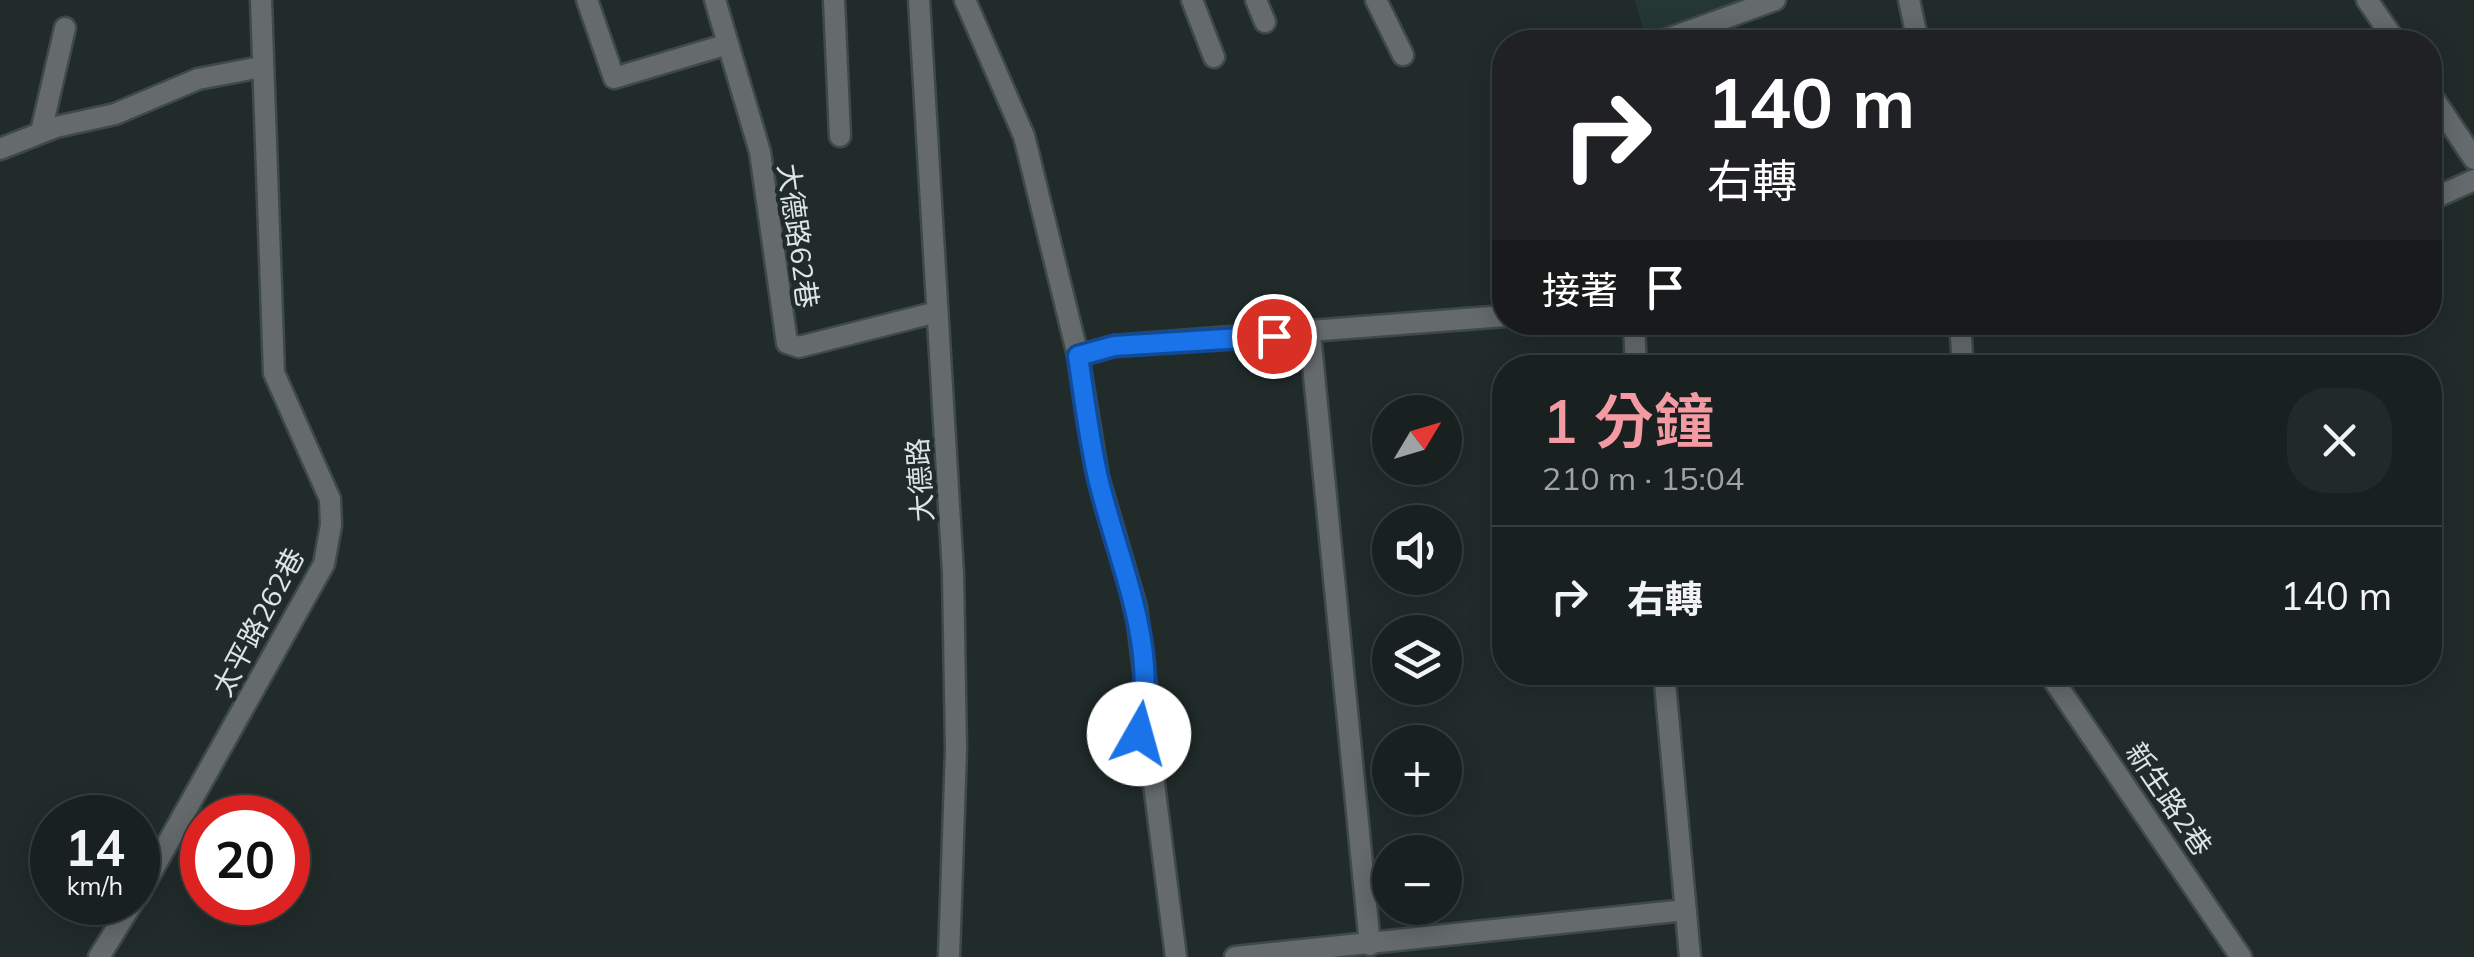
<!DOCTYPE html>
<html lang="zh-TW">
<meta charset="utf-8">
<style>
body{margin:0;font-family:Mulish,"Noto Sans TC",sans-serif;background:#222929;color:#f1f3f6;height:100vh;display:flex;flex-direction:column;font-size:38px;white-space:nowrap}
*{box-sizing:border-box;margin:0}
p{font-size:32px;color:#9fa3a5}
.icon{flex:none;width:55px;height:55px;fill:none;stroke:currentColor;stroke-width:2;stroke-linecap:round;stroke-linejoin:round}
.map{position:relative;flex:1;overflow:hidden}
.drawer{position:absolute;left:1492px;top:355px;width:950px;height:330px;display:flex;flex-direction:column;background:#192120;border-radius:40px;box-shadow:0 5px 25px #0003,0 0 0 2px #373e3e}
.drawer>*{flex:none}
.top-card{position:absolute;left:1492px;top:30px;width:950px;height:305px;border-radius:40px;box-shadow:0 5px 25px #0003,0 0 0 2px #373e3e;background:#202124;color:#fff;overflow:hidden}
.needle{width:65px;rotate:52deg}
.controls{position:absolute;left:1372px;top:395px;display:grid;gap:20px}
.controls a{display:grid;place-items:center;width:90px;height:90px;border-radius:50%;background:#192120;box-shadow:0 5px 25px #0003,0 0 0 2px #373e3e;font-size:50px}
.speed{position:absolute;left:30px;top:795px;display:flex;gap:20px;font-size:50px;font-weight:700;text-align:center}
.speed>*{display:grid;place-content:center;width:130px;height:130px;border-radius:50%;background:#192120;box-shadow:0 5px 25px #0003,0 0 0 2px #373e3e;line-height:1}
.speed small{font-size:25px;font-weight:400}
.speed .limit{border:15px solid #d22;background:#fff;color:#111}
.pin{position:absolute;display:grid;place-items:center;width:85px;height:85px;color:#fff;margin:-42px;border:5px solid #fff;border-radius:50%;box-shadow:0 2px 10px #0007}
.me{position:absolute;width:110px;margin:-55px;rotate:7deg;stroke-linejoin:round;filter:drop-shadow(0 0 8px #0008)}
.turn{display:flex;align-items:center;gap:35px;height:210px;padding:0 50px;font-size:45px}
.turn .icon{width:130px;height:130px;stroke-width:2.5}
.turn b{display:block;font-size:70px;line-height:85px}
.then{display:flex;align-items:center;height:95px;padding:0 50px;background:#0003;gap:20px;font-size:38px}
.round{display:grid;place-items:center;flex:none;width:105px;height:105px;border-radius:40px;background:#222929}
.overview{display:flex;align-items:center;justify-content:space-between;height:170px;padding:0 50px}
h1{font-size:60px;font-weight:600;line-height:75px;color:#f49aa2}
ul{padding:0;list-style:none}
li{display:flex;align-items:center;gap:30px;height:140px;padding:0 50px;border-top:2px solid #373e3e}
li div{flex:1}
li b{display:block;font-size:38px}
li em{font-style:normal}
.map>svg:first-child{display:block}
</style>
<div class="map">
<svg width="2474" height="957" viewBox="0 0 2474 957">
<rect width="100%" height="100%" fill="#212c2a"/>
<!-- built -->
<path fill="#243734" d="M1635,0H1768L1647,42Z"/>
<g fill="none" stroke-linecap="round" stroke-linejoin="round">
<defs>
<path id="minor" d="M587,0L614,78L728,44
M715,0L760,152L787,343L799,347L937,312
M834,0L840,136
M919,0L953,573L956,749L949,957
M965,0L1024,136L1078,356L1098,477L1136,607L1147,695L1139,734L1153,776L1176,957
M1192,0L1214,57
M1256,0L1265,22
M1376,0L1403,55
M1909,0L1918,42
M2367,0L2396,42
M1659,42L1775,0
M2430,93L2474,159
M41,132L65,28
M0,149L56,127L115,114L198,79L261,67
M2430,200L2474,180
M1634,322L1636,368
M1960,322L1963,368
M1310,334L1370,945
M1078,356L1114,346L1505,316
M1664,672L1690,957
M2048,672L2241,957
M138,896L324,564L331,525L330,499L274,373L261,0
M99,957L133,902
M1235,957L1686,910"/>
</defs>
<!-- minor casing -->
<use href="#minor" stroke="#3f4948" stroke-width="25"/>
<!-- minor -->
<use href="#minor" stroke="#656a6c" stroke-width="20"/>
</g>
<g fill="none" stroke-linecap="round" stroke-linejoin="round">
<defs>
<path id="route" d="M1139,734C1160,647 1118,562 1098,478C1089,438 1084,396 1078,356L1114,346L1274,336"/>
</defs>
<!-- route casing -->
<use href="#route" stroke="#114b97" stroke-width="25"/>
<!-- route -->
<use href="#route" stroke="#1a73e8" stroke-width="18"/>
</g>
<g text-anchor="middle" stroke-width="9" stroke-linejoin="round" paint-order="stroke">
<!-- street labels -->
<g font-size="28" fill="#dde4e3" stroke="#212c2a">
<text transform="translate(798 236) rotate(82)" y="10">大德路62巷</text>
<text transform="translate(920 480) rotate(-94)" y="10">大德路</text>
<text transform="translate(258 622) rotate(-62)" y="10">太平路262巷</text>
<text transform="translate(2169 799) rotate(56)" y="10">新生路2巷</text>
</g>
</g>
</svg>
<div class="controls">
<a><svg class="needle" viewBox="-14 -14 28 28"><path d="M0-13l5 13h-10z" fill="#e53935"/><path d="M0 13l5-13h-10z" fill="#9fa3a5"/></svg></a>
<a><svg class="icon" aria-label="sound" viewBox="0 0 24 24"><path d="M4 9h4l5-4v14l-5-4H4zM17 9q2 3 0 6"/></svg></a>
<a><svg class="icon" aria-label="layers" viewBox="0 0 24 24"><path d="M12 4l9 5-9 5-9-5zM3 14l9 5 9-5"/></svg></a>
<a>+</a>
<a>−</a>
</div>
<div class="speed"><div>14<small>km/h</small></div><div class="limit">20</div></div>
<div class="pin" style="left:1274px;top:336px;background:#d93025"><svg class="icon" aria-label="arrive" viewBox="0 0 24 24"><path d="M6 21V4h12l-3 4 3 4H6"/></svg></div>
<svg class="me" style="left:1139px;top:734px" viewBox="-20 -20 40 40"><circle r="19" fill="#fff"/><path d="M0-13L10 11 0 6-10 11z" fill="#1a73e8"/></svg>
<div class="top-card">
<div class="turn"><svg class="icon" aria-label="right" viewBox="0 0 24 24"><path d="M7 20v-9h11M14 6l5 5-5 5"/></svg><div><b>140 m</b>右轉</div></div>
<div class="then">接著<svg class="icon" aria-label="arrive" viewBox="0 0 24 24"><path d="M6 21V4h12l-3 4 3 4H6"/></svg></div>
</div>
<section class="drawer">
<div class="overview"><div><h1>1 分鐘</h1><p>210 m · 15:04</p></div><a class="round"><svg class="icon" aria-label="close" viewBox="0 0 24 24"><path d="M6 6l12 12M18 6L6 18"/></svg></a></div>
<ul>
<li><svg class="icon" aria-label="right" viewBox="0 0 24 24"><path d="M7 20v-9h11M14 6l5 5-5 5"/></svg><div><b>右轉</b></div><em>140 m</em></li>
</ul>
</section>
</div>
